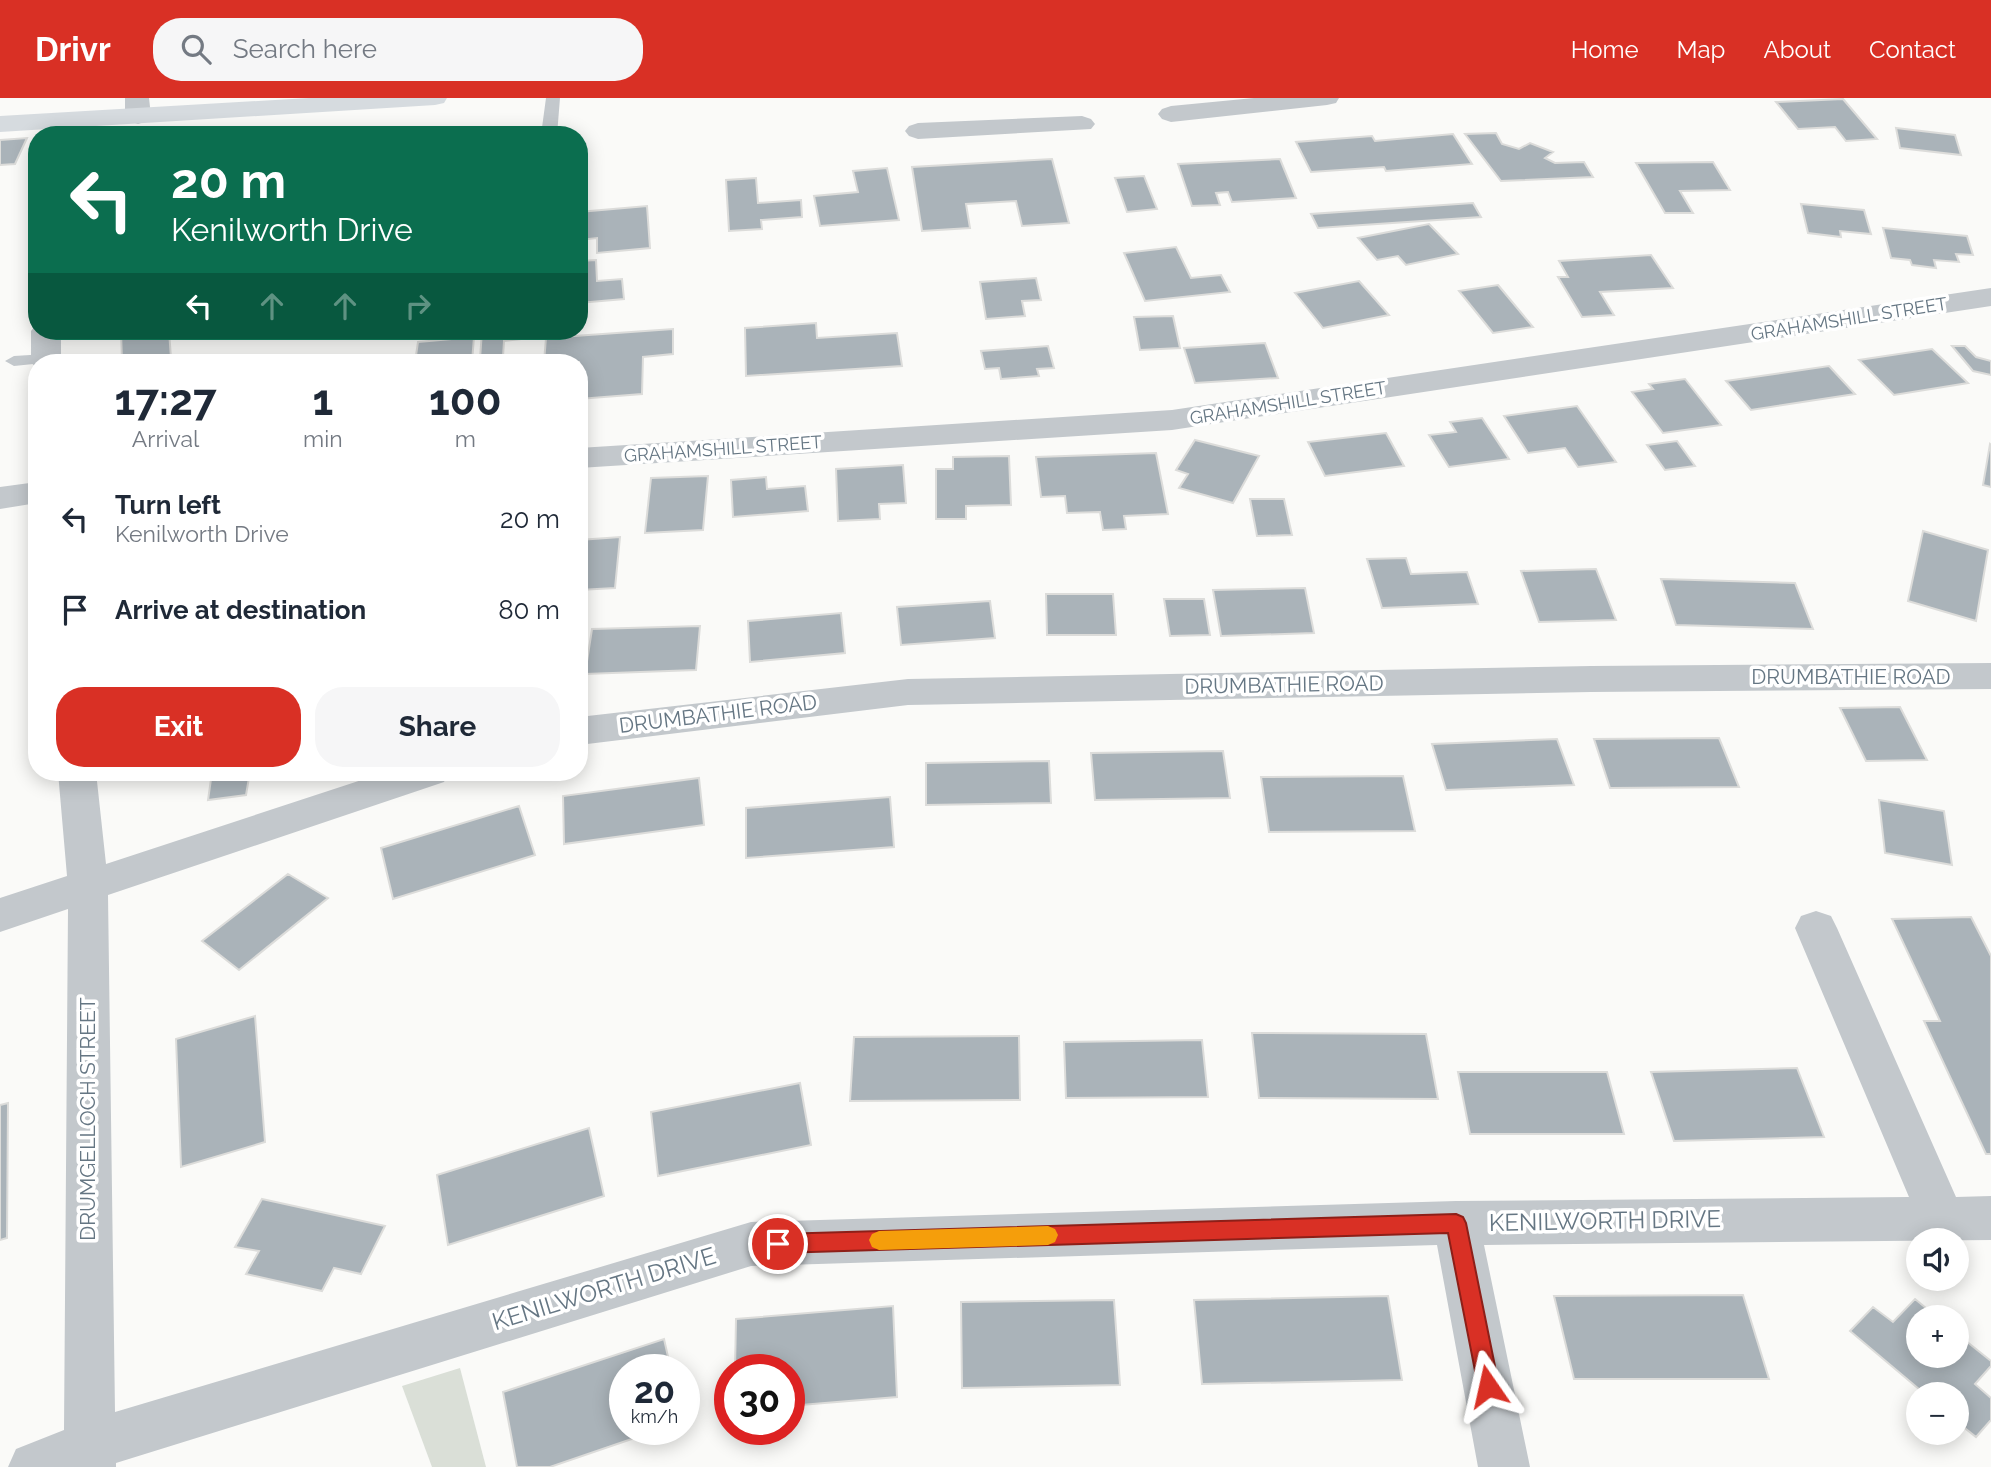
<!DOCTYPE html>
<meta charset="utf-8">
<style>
body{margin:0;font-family:Raleway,sans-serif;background:#f6f6f7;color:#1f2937;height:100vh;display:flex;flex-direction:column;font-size:26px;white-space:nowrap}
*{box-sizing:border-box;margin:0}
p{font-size:23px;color:#747a83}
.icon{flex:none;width:38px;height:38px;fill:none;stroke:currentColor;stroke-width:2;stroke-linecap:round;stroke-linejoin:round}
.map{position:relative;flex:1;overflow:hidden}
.sheet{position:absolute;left:28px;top:256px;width:560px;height:427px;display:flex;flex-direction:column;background:#fff;border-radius:28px;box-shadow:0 4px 18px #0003}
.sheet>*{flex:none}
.guide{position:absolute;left:28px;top:28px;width:560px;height:214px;border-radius:28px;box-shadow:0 4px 18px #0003;background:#0b6e4f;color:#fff;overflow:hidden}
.controls{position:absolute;left:1906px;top:1130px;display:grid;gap:14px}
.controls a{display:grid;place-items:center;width:63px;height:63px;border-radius:50%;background:#fff;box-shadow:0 4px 18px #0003;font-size:35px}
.speed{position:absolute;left:609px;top:1256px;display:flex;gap:14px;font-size:35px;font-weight:700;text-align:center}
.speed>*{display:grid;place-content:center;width:91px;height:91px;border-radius:50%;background:#fff;box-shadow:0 4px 18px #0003;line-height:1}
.speed small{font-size:18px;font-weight:400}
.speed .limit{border:10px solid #d22;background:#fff;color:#111}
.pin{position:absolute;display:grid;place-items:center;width:60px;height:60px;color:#fff;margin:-30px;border:4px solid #fff;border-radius:50%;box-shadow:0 2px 7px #0007}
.me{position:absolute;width:77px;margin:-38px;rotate:349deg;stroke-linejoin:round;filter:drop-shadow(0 0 5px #0008)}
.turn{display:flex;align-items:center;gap:24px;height:147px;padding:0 28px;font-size:32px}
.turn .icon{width:91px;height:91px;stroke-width:2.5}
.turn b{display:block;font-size:49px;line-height:60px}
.lanes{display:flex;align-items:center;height:66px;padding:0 28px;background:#0003;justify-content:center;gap:35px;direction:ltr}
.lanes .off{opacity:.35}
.eta{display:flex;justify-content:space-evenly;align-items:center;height:119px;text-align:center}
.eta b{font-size:42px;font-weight:700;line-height:49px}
.action{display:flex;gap:14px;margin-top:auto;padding:14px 28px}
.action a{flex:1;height:80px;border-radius:28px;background:#d93025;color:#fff;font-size:28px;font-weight:700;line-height:80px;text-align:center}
.action a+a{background:#f6f6f7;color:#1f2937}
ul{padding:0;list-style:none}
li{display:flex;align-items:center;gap:21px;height:91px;padding:0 28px}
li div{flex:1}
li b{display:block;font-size:26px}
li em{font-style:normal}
header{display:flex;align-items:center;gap:42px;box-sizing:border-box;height:98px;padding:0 35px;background:#d93025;color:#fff}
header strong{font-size:33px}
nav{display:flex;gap:38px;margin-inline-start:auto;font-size:24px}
.search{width:490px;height:63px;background:#f6f6f7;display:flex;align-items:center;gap:18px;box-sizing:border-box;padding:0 24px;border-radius:28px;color:#747a83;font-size:26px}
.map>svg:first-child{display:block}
</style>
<header>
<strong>Drivr</strong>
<div class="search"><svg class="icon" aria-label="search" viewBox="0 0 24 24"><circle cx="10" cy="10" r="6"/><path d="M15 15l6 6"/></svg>Search here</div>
<nav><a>Home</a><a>Map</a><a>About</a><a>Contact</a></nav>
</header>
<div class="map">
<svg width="1991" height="1369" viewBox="0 0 1991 1369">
<rect width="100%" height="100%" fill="#fafaf8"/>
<!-- green -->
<path fill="#dadfd7" d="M460,1270L486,1369H432L402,1288Z"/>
<!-- building -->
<path fill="#aab3b9" stroke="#dcdcda" stroke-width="2" d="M1843,1L1877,41L1846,43L1835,29L1798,31L1776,4Z
M1896,30L1955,37L1961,57L1900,50Z
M1496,35L1502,46L1519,51L1530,45L1553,54L1545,60L1555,65L1584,64L1593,79L1501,83L1465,36Z
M1453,36L1472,66L1386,73L1384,69L1311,74L1296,44L1372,38L1375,43Z
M27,40L15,66L0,67V42Z
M1052,61L1069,125L1022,128L1016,103L966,106L970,130L922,133L912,69Z
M1280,61L1296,100L1232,104L1228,94L1216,95L1220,107L1192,108L1178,66Z
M1713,64L1730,92L1680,93L1693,115H1665L1636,65Z
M887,70L899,122L820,128L814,98L858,94L853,73Z
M1144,78L1157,111L1127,114L1115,80Z
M756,80L758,105L801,102L802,119L761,122L762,131L729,133L726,82Z
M1473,105L1481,119L1318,130L1311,116Z
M1801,106L1864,112L1871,136L1840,133L1841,139L1808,135Z
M647,108L650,150L597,155V140L579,142V114Z
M1429,126L1458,156L1406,167L1398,158L1377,162L1358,140Z
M1883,130L1967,138L1973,157L1956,156L1959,164L1934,162L1936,170L1912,167L1910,162L1891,160Z
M1176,149L1191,180L1221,177L1230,194L1145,203L1124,155Z
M1651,157L1673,190L1600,194L1614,217L1582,219L1558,179H1568L1559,163Z
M596,162L597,183L622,181L624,201L579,205V163Z
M1036,180L1041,202L1022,203L1025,218L986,221L980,184Z
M1359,183L1389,217L1323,230L1295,195Z
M1498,187L1533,229L1493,235L1459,193Z
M1173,218L1180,250L1140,252L1134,219Z
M816,225L817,240L897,235L902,268L746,278L745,230Z
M673,231V256L643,259L642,296L579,301V264H544L546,240Z
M121,233H169L171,260L146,264H122Z
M482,233H539V239L504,243L503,259L480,261Z
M474,239L472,264H415L418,244Z
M1265,245L1278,280L1195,285L1184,250Z
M1048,248L1054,270L1037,271L1039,278L1001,281L999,270L985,271L981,253Z
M1952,248H1965L1976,259L1991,263V277L1973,273Z
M1932,251L1968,285L1894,297L1859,262Z
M1829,268L1855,296L1751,312L1726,283Z
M1685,281L1721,327L1663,335L1632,294L1653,291L1649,286Z
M1577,308L1616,364L1578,369L1565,350L1528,355L1504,318Z
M1482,320L1509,361L1449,369L1429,337L1456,334L1450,324Z
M1386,335L1404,368L1325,378L1308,344Z
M1195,342L1259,358L1233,405L1179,390L1188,376L1176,372Z
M1677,343L1695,368L1665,372L1647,347Z
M1990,346L1991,347V389L1983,387Z
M1156,355L1168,416L1124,418L1126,431L1103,432L1100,414L1067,415L1065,398L1041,399L1036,359Z
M1009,358L1011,407L966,408V421H936V371H953V359Z
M903,367L906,405L879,406L880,421L838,423L836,371Z
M708,378L703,432L645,435L651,380Z
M766,379L767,391L805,388L808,413L733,419L731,382Z
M1250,401H1284L1292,437L1257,438Z
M1923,433L1988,452L1976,523L1908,503Z
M620,439L615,490L579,492V442Z
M1406,460L1411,476L1467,474L1478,506L1382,510L1367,461Z
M1596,471L1616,522L1539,524L1521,473Z
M1661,481L1795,485L1813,531L1676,527Z
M1305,490L1314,535L1221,538L1213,492Z
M1046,496H1113L1116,537H1047Z
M1164,501H1204L1210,537L1170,538Z
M990,503L995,540L901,547L897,509Z
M841,515L845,555L750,564L748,523Z
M700,528L696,572L585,576L592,531Z
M1900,609L1927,662L1866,663L1840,610Z
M1719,640L1739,689L1610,690L1594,641Z
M1557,641L1574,687L1446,692L1432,646Z
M1223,653L1230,700L1095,702L1091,655Z
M1049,663L1051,705L926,707V665Z
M212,674H250L246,697L208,702Z
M1403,678L1415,733L1269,734L1261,679Z
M699,680L704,727L564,746L563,698Z
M890,699L894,749L746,760V710Z
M1879,702L1944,713L1952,767L1885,755Z
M519,708L535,757L393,801L381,750Z
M288,776L328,800L239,872L202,843Z
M1971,819L1991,858V1056H1986L1924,923H1940L1892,821Z
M255,918L265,1044L181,1069L176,941Z
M1252,935L1426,936L1438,1001L1259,1000Z
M1019,938L1020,1002L850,1003L854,939Z
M1202,942L1208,999L1066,1000L1064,944Z
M1797,970L1824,1039L1674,1043L1651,974Z
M1458,974H1607L1624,1036H1470Z
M800,985L811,1047L658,1078L651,1014Z
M8,1005L7,1140L0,1142V1007Z
M589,1030L604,1098L448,1147L437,1077Z
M262,1101L385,1128L361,1176L334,1170L322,1193L246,1176L259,1153L235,1149Z
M1743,1197L1769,1281H1574L1554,1198Z
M1388,1198L1402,1282L1202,1286L1194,1202Z
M1915,1201L1938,1220H1918V1258H1956V1235L1991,1263V1268L1975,1286L1991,1300V1322L1976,1339L1956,1323V1297H1926L1850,1233L1873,1209L1893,1224Z
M1114,1202L1120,1287L962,1290L961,1204Z
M893,1208L897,1299L789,1308V1272H735L736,1221Z
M664,1241L671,1272H625V1332H658L550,1369H517L503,1294Z"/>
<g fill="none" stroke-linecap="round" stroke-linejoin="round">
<!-- service -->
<path fill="#c3c8cc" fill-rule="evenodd" d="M546,0H560L557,37H541Z
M46,256L52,257L55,261L53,264L14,268L5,263L14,258Z"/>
<!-- minor -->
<path fill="#c3c8cc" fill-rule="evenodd" d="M125,0H149L151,18L147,23L138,26L129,23L125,18Z
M1254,0H1339L1336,5L1327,7L1171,24L1162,21L1158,16L1162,11L1171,8Z
M1082,18L1091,21L1095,26L1091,31L918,41L909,38L905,33L909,28L918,25Z
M1991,190V208L1172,332L579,370V350L1172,312Z
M37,226V233H61V264H37V271L31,264V233Z
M37,384V405L0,411V389Z
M1991,565V591L1591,594L908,607L579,647V619L908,581L1591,568Z
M58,674H96L106,766L386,674H449L444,684L108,797L115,1314L751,1124L1456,1103L1909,1099L1795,830L1801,818L1816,813L1831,818L1837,830L1956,1099L1991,1098V1142L1484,1147L1530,1369H1478L1437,1147L751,1168L116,1365V1369H8L16,1351L64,1332L68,811L0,834V800L67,778Z"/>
<!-- primary -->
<path fill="#d6dbdf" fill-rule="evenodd" d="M309,0H447L444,5L435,7L0,34V18Z"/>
</g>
<!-- route -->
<path fill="#d93025" stroke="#8d1f18" stroke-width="2" d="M1456,1116L1463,1119L1466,1125L1499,1288L1496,1295L1488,1298L1481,1295L1478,1288L1448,1135L778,1155L771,1152L768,1146L771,1139L778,1136Z"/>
<!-- slow -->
<path fill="#f59e0b" d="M1048,1128L1055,1131L1058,1137L1055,1144L1048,1147L879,1152L872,1149L869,1142L872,1136L879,1133Z"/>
<g text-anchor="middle" stroke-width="7" stroke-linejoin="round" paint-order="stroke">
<!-- far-street labels -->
<g font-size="18" fill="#657683" stroke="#fff">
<text transform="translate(1849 221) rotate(-9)" y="6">GRAHAMSHILL STREET</text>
<text transform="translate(1288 305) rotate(-9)" y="6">GRAHAMSHILL STREET</text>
<text transform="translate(723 351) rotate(-4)" y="6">GRAHAMSHILL STREET</text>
</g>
<!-- street labels -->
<g font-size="21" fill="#657683" stroke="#fff">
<text x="1851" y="586">DRUMBATHIE ROAD</text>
<text transform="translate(1284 587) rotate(-1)" y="7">DRUMBATHIE ROAD</text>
<text transform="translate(718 616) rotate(-7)" y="7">DRUMBATHIE ROAD</text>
<text transform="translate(88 1021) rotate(-90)" y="7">DRUMGELLOCH STREET</text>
</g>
<!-- near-street labels -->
<g font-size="24" fill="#657683" stroke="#fff">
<text transform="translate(1605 1123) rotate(-1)" y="8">KENILWORTH DRIVE</text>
<text transform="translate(604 1191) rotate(-17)" y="8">KENILWORTH DRIVE</text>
</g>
</g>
</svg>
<div class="controls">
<a><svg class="icon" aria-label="sound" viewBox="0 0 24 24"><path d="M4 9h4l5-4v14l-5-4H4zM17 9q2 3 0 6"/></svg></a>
<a>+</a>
<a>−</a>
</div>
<div class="speed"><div>20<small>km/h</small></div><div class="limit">30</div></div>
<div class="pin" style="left:778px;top:1146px;background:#d93025"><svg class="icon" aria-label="arrive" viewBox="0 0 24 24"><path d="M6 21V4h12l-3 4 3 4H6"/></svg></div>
<svg class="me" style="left:1488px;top:1288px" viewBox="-20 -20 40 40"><path d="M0-17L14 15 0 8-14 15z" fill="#d93025" stroke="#fff" stroke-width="4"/></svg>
<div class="guide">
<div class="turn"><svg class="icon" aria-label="left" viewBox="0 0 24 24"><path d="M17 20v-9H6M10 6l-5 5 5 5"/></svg><div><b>20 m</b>Kenilworth Drive</div></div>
<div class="lanes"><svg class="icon" aria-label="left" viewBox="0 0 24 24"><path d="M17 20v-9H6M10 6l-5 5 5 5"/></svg><svg class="icon off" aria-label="ahead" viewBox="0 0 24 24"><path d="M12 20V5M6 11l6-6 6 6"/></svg><svg class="icon off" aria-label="ahead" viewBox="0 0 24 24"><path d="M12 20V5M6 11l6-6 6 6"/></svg><svg class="icon off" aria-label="right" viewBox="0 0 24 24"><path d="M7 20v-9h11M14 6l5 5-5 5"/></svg></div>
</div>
<section class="sheet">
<div class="eta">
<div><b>17:27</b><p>Arrival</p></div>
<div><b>1</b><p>min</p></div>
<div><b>100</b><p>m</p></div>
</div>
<ul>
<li><svg class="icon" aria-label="left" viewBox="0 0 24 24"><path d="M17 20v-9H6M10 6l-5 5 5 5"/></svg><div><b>Turn left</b><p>Kenilworth Drive</p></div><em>20 m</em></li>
<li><svg class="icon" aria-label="arrive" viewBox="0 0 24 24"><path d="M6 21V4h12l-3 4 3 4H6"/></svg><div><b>Arrive at destination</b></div><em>80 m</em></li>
</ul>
<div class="action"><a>Exit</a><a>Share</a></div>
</section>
</div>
